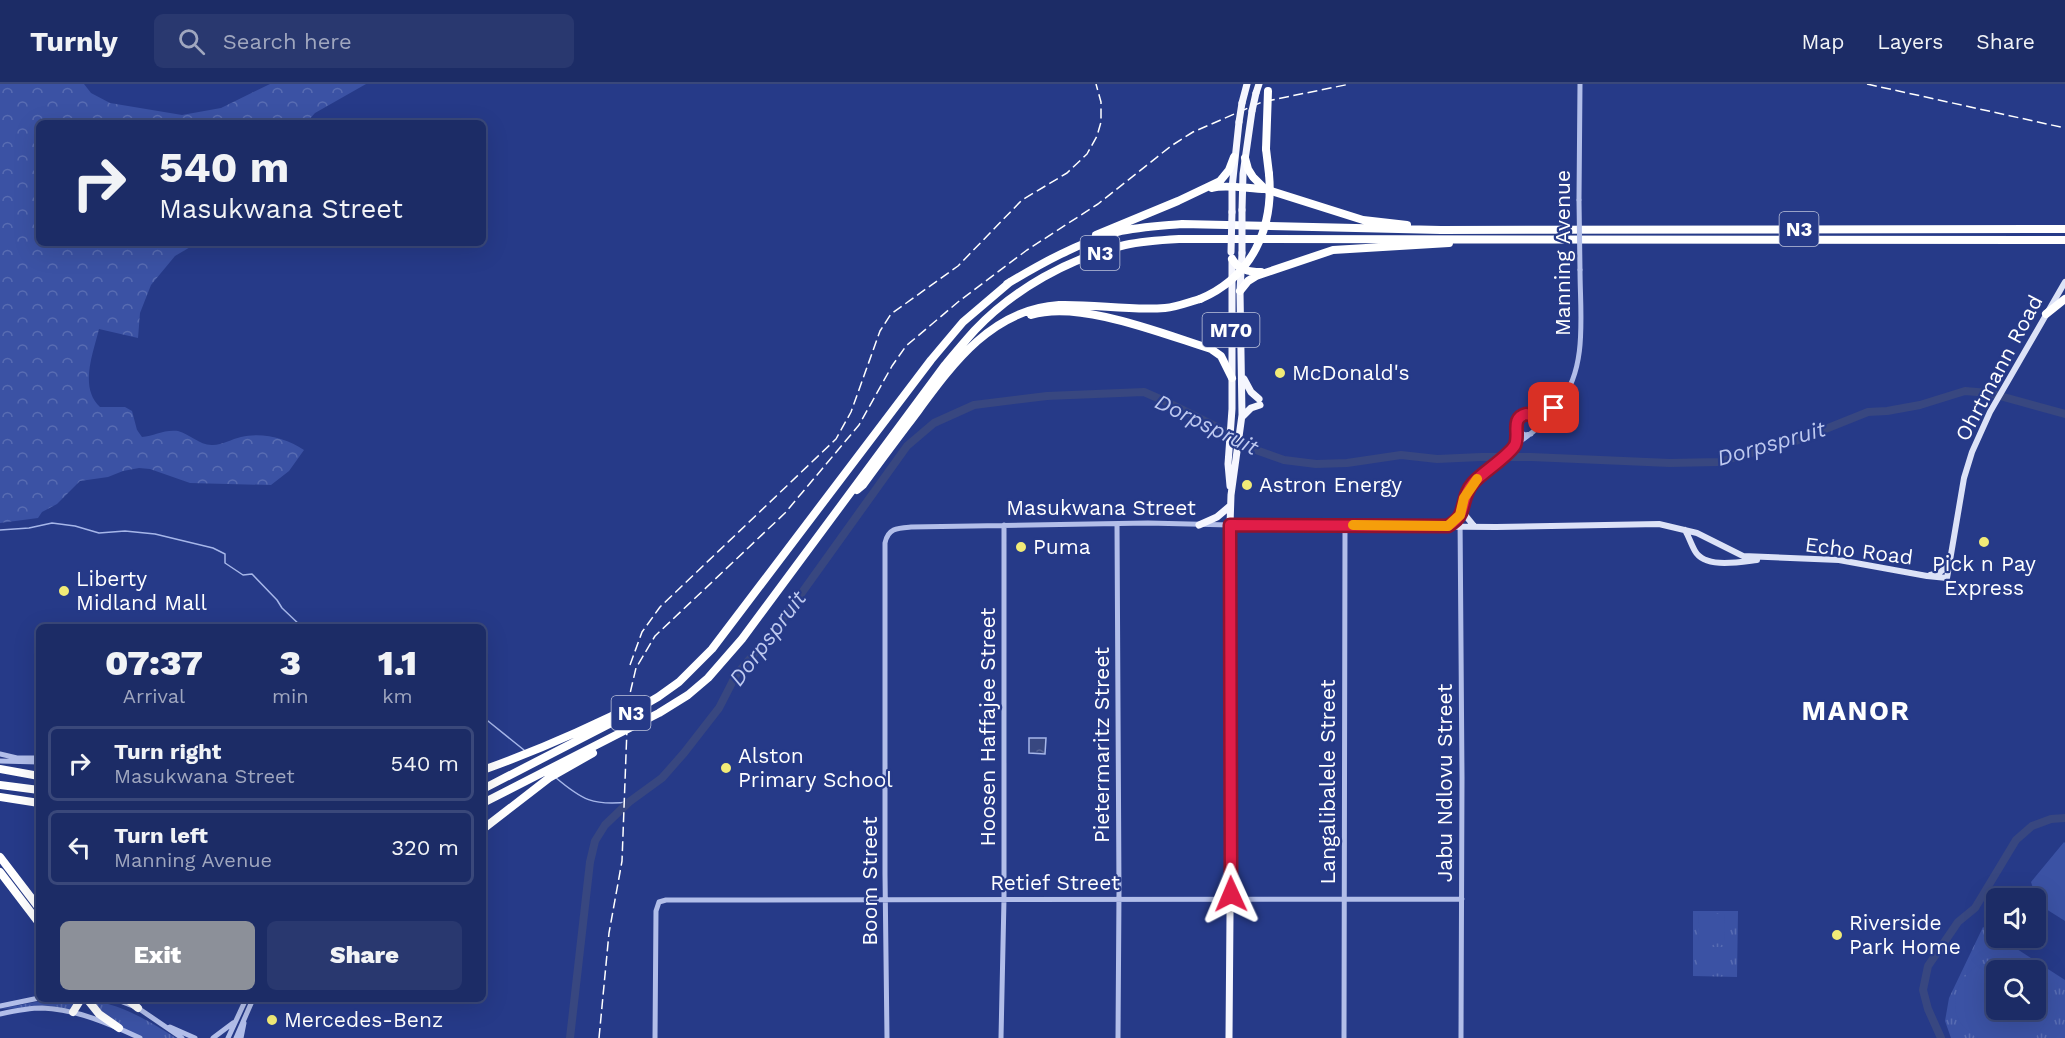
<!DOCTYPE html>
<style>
body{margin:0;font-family:"Work Sans",sans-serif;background:#29386f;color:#f1f3f6;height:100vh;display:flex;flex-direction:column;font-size:22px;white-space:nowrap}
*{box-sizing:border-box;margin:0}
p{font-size:20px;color:#a0a7bf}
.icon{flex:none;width:33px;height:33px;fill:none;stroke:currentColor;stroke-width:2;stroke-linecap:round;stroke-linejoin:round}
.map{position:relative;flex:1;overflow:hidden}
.side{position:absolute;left:36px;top:540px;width:450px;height:378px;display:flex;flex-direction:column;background:#1c2c66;border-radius:9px;box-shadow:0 6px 24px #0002,0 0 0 2px #3a487a}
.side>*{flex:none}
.top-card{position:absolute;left:36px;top:36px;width:450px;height:126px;border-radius:9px;box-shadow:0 6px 24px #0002,0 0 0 2px #3a487a;background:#1c2c66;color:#f1f3f6;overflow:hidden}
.controls{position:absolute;left:1986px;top:804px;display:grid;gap:12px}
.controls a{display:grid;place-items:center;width:60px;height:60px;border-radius:9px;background:#1c2c66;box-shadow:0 6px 24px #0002,0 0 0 2px #3a487a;font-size:30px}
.pin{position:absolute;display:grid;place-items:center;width:51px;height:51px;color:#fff;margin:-26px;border-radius:12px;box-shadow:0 3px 9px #0006}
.me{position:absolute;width:66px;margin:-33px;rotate:359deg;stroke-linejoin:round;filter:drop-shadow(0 0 4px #0008)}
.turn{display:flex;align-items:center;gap:21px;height:126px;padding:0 24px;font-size:27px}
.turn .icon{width:78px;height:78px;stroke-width:2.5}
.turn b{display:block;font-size:42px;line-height:51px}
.eta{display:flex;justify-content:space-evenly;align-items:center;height:102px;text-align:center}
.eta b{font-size:36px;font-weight:800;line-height:42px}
.action{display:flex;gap:12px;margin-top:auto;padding:12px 24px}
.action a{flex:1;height:69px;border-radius:9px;background:#8c9099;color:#fff;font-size:24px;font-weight:800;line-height:69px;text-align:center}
.action a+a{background:#29386f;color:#f1f3f6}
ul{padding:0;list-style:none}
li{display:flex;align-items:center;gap:18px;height:75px;margin:0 12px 9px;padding:0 12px;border:3px solid #3a487a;border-radius:9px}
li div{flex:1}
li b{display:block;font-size:22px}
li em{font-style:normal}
header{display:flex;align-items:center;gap:36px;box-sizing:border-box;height:84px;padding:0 30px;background:#1c2c66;border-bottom:2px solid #3a487a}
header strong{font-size:28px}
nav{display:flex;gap:33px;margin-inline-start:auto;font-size:21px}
.search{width:420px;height:54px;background:#29386f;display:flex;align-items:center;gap:15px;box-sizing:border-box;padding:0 21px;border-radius:9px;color:#a0a7bf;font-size:22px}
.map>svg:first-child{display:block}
</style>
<header>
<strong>Turnly</strong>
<div class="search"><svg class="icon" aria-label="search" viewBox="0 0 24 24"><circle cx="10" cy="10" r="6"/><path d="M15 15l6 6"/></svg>Search here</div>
<nav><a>Map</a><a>Layers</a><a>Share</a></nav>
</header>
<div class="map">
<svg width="2065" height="954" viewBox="0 0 2065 954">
<defs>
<pattern id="grass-tufts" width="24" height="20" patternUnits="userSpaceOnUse" patternTransform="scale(1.5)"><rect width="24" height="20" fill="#3b52a4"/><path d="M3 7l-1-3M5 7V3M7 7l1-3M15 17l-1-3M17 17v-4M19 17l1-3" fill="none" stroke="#586cb2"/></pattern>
<pattern id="forest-crowns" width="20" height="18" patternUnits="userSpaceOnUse" patternTransform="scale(1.5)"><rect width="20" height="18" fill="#3b52a4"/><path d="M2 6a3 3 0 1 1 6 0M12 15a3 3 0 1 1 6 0" fill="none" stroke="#586cb2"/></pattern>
<pattern id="water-ripples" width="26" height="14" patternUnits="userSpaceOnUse" patternTransform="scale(1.5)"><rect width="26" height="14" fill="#384780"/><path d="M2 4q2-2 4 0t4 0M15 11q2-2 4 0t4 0" fill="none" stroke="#566393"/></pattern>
</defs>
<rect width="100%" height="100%" fill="#263a88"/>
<!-- grass -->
<path fill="url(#grass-tufts)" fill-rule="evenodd" d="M1693,827H1738L1737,893L1693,892Z
M1983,843L2065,896V954H1951L1945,937L1949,914ZM1996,886H2036V926H1996Z
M51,915H79L72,925L34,923L0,925Z
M89,916C121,920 149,937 176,954C166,954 152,954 143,954C120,948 103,932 89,916Z"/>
<!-- forest -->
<path fill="url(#forest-crowns)" d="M0,0H84L91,9L110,19L182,31L221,24L270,0H366L315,29L306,39H39V159H197L175,172L151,201L140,229L138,254L99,245C93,270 79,303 100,323H125L132,327L137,346L142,353C154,352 165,345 178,347C190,350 200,362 213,361C222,361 232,355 241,353C262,348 286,354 304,366L289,387L271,401L190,399L150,385L139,384L123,387L108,393L80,397L57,420L42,428L38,434L0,439Z"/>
<!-- garden -->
<path fill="#3b52a4" d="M2064,758L2065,759V837L2038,820L2031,798Z
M1699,830H1725L1724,857H1698Z
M1698,863H1725V889H1698Z
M1995,878L2010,880L2025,886H1996V926H2036V894C2060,913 2051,933 2035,954C2023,954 1988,954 1978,954C1974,953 1970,948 1967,946C1947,929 1954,900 1973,885C1979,880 1987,879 1995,878Z"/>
<!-- water -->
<path fill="url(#water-ripples)" stroke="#a6b6e9" stroke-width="1.5" d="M1029,654H1046L1045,670L1029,669Z"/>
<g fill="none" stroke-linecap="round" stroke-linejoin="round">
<!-- stream -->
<path stroke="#a6b6e9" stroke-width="1.5" d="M0,446L29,444L52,439L75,442L99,449L125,447L155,450L213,464L225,470V479L243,491L252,490L277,516L282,524L302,543
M483,633L524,666
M555,693C582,716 593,722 629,718"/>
<!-- river -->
<path stroke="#384780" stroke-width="8" d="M570,954L590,778L595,757L605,741L629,718L662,694L684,669L719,624L736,591L778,542L907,362L934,339L974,321L1047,312L1144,308L1169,319L1223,346L1256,366L1284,376L1316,380L1347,379L1401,371L1437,375L1481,373H1531L1670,379L1718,378L1793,358L1868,328L1887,327L1920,321L1965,307L1989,309L2065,330
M1941,954L1928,925L1923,906L1928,882L1958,838L1975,824L2016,756L2032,742L2051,735L2065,734"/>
<!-- tertiary -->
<path stroke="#b2bee9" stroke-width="5" d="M1579,116L1580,0
M1536,341C1544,334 1554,327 1560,318C1588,284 1580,228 1580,186
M1117,440L1119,808L1118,954
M0,670L17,674H39
M0,677L39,678
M115,915L138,924L182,954
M0,922L39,914
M0,930C14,927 28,924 42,924C76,925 110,940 140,954
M170,943L195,954
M213,954L233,939
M228,954L246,915
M236,954L253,915
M241,954L244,939
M655,954L656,827L659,818L666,816L1462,815
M887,954L885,790V459C888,444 898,444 911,443L1148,439L1230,441
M1001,954L1004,815V441
M1344,954L1345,441
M1461,954L1462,694L1460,431C1465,394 1506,369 1534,347C1540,337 1532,328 1520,332L1516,338L1517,346L1525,351L1531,350"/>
<!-- secondary -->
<path stroke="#dce2f7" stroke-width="6" d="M1461,426L1474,442
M1230,441L1496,443L1659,440L1697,449L1743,472L1839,476L1927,492L1947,494L1964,394L1972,368L1990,328L2065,198
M1448,442L1460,431
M1685,446C1689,453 1691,460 1695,467C1705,485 1740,478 1757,476
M1930,491L1939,489L1949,481"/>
<!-- primary -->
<path stroke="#f5f6fe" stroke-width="7" d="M1256,9L1259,0
M1242,19L1247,0
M1242,126L1243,90L1252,27
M1232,128V104L1239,38
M1244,295L1251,308L1259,315
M1243,332L1251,324L1260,321
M1230,402L1228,380L1232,325V174
M1199,441L1217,433L1230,422
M1229,954L1231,708L1230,441L1231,411L1242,331L1240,207L1242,169"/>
<!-- motorway -->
<path stroke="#fff" stroke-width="8" d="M1266,65L1269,90
M1245,74L1248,85L1253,93L1265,105L1363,136L1407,141
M1212,104C1226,100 1250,105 1265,105
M1096,151L1178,117L1220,97L1229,86L1234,73
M1232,175C1239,186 1249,188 1261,188
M1007,200C1042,179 1078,159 1117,148C1138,143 1160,142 1182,140L1441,146L2065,145
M1240,207L1248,197L1256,192L1333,166L1449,159
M2046,230L2065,215
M1031,231C1080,216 1163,250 1211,265L1221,272L1232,294
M857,406L863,401C881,376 900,351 918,327C954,278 993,225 1059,221C1095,220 1130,227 1165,224C1177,223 1189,218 1200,215
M0,685L39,692
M483,686C539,666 591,643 644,616
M0,701L39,706
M483,705L625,632L658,613L679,598L712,565L931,276L963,238L1010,198
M0,713L39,719
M483,719L659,629L688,611L708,594L742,555L945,281C955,269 965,257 975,246C1014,205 1069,174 1125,161C1143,157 1161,156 1179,155L2065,156
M483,745L549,694L593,669
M0,773L39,824
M0,788L39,839
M87,915L99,930L119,944
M127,915L138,924
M73,928L81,915"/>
<!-- rail -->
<path stroke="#fff" stroke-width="1.5" stroke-dasharray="10 4.5" stroke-linecap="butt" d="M1867,0L2065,44
M630,581L642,548L660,523L836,355L851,328L880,247L891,230L958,182L1022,116L1067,89L1087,70L1097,52L1101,38V18L1096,0
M599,954L609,849L622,777L628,618L636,584L655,552L785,429L859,341L892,282L906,262L958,218L1027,166L1098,120L1171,62L1193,48L1262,18L1350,0"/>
<!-- tertiary-bridge -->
<path stroke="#b2bee9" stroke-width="5" d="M1579,116L1580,186"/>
<!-- primary-bridge -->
<path stroke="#f5f6fe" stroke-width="7" d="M1252,27L1256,9
M1239,38L1242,19
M1231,168L1232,128
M1242,169V126"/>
<!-- motorway-bridge -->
<path stroke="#fff" stroke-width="8" d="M1266,65L1268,7
M1200,215C1252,193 1274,144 1269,90"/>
</g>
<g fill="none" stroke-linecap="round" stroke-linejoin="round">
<defs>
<path id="route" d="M1231,810L1230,441L1448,442C1453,439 1459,434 1461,429C1465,418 1465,408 1473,399C1483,388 1509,372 1515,361C1520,350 1510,334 1526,330C1536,333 1546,332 1554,324"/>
</defs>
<!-- route casing -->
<use href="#route" stroke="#92132f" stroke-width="15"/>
<!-- route -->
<use href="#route" stroke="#e11d48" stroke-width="10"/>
<!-- slow -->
<path stroke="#f59e0b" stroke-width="10" d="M1353,441L1448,442L1460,431L1464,414L1477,395"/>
</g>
<!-- markers -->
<g fill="#f2eb77" stroke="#263a88" stroke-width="2">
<circle cx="1280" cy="289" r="6"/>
<circle cx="1247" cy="401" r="6"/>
<circle cx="1984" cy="458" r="6"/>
<circle cx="1021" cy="463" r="6"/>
<circle cx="64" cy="507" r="6"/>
<circle cx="726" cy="684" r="6"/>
<circle cx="1837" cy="851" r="6"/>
<circle cx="272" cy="936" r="6"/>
</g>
<g text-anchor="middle" stroke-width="4.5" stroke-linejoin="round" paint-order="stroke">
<!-- shield labels -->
<g fill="#263a88" stroke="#bec4db" stroke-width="1.5">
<rect x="1779.5" y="128" width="39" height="34" rx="4.5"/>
<rect x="1080.5" y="152" width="39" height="34" rx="4.5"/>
<rect x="1202.5" y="229" width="57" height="34" rx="4.5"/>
<rect x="611.5" y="612" width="39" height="34" rx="4.5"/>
</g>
<g font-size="20" font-weight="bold" fill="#fff">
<text x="1799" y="152">N3</text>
<text x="1100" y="176">N3</text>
<text x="1231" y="253">M70</text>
<text x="631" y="636">N3</text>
</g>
<!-- street labels -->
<g font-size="21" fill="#fff" stroke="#263a88">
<text transform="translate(1563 169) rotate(-90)" y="7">Manning Avenue</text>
<text transform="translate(1999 284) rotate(-62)" y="7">Ohrtmann Road</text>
<text x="1101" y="431">Masukwana Street</text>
<text transform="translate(1859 467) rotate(7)" y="7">Echo Road</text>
<text transform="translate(988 643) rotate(-90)" y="7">Hoosen Haffajee Street</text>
<text transform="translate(1102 661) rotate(-90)" y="7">Pietermaritz Street</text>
<text transform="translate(1328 698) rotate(-90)" y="7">Langalibalele Street</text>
<text transform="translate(1445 699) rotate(-90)" y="7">Jabu Ndlovu Street</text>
<text transform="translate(870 797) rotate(-90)" y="7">Boom Street</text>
<text x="1055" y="806">Retief Street</text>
</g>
<!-- poi labels -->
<g font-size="21" fill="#fff" stroke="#263a88" text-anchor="start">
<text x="1292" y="296">McDonald's</text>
<text x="1259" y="408">Astron Energy</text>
<text x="1033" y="470">Puma</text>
<text x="1984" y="487" text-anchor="middle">Pick n Pay<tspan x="1984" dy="24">Express</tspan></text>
<text x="76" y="502">Liberty<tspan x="76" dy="24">Midland Mall</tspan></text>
<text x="738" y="679">Alston<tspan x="738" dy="24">Primary School</tspan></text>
<text x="1849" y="846">Riverside<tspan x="1849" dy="24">Park Home</tspan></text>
<text x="284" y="943">Mercedes-Benz</text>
</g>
<!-- water labels -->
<g font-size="22" font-style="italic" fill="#bec9f0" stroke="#263a88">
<text transform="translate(1207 340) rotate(26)" y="8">Dorpspruit</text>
<text transform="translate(1771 359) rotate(-16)" y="8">Dorpspruit</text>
<text transform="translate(767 554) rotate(-53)" y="8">Dorpspruit</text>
</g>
<!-- district labels -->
<g font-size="27" font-weight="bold" letter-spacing="1.5" fill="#fff" stroke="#263a88">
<text x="1856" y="636">MANOR</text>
</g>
</g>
</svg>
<div class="controls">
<a><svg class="icon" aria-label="sound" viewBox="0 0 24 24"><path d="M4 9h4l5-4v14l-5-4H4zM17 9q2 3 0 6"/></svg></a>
<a><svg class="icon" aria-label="search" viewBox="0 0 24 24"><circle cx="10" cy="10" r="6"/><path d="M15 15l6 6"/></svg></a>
</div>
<div class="pin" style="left:1554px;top:324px;background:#d93025"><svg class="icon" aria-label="arrive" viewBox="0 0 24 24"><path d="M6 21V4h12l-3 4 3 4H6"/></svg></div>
<svg class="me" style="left:1231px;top:810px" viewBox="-20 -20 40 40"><path d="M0-17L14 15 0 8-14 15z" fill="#e11d48" stroke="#fff" stroke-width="4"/></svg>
<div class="top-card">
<div class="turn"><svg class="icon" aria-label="right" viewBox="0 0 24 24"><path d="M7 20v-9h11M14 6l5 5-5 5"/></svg><div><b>540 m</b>Masukwana Street</div></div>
</div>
<section class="side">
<div class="eta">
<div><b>07:37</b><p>Arrival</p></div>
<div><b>3</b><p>min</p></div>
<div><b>1.1</b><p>km</p></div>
</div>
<ul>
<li><svg class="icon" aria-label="right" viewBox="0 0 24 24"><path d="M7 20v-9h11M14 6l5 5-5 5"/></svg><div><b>Turn right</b><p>Masukwana Street</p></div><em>540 m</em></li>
<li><svg class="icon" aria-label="left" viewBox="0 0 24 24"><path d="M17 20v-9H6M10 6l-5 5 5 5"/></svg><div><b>Turn left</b><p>Manning Avenue</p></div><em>320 m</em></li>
</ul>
<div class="action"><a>Exit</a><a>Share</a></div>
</section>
</div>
